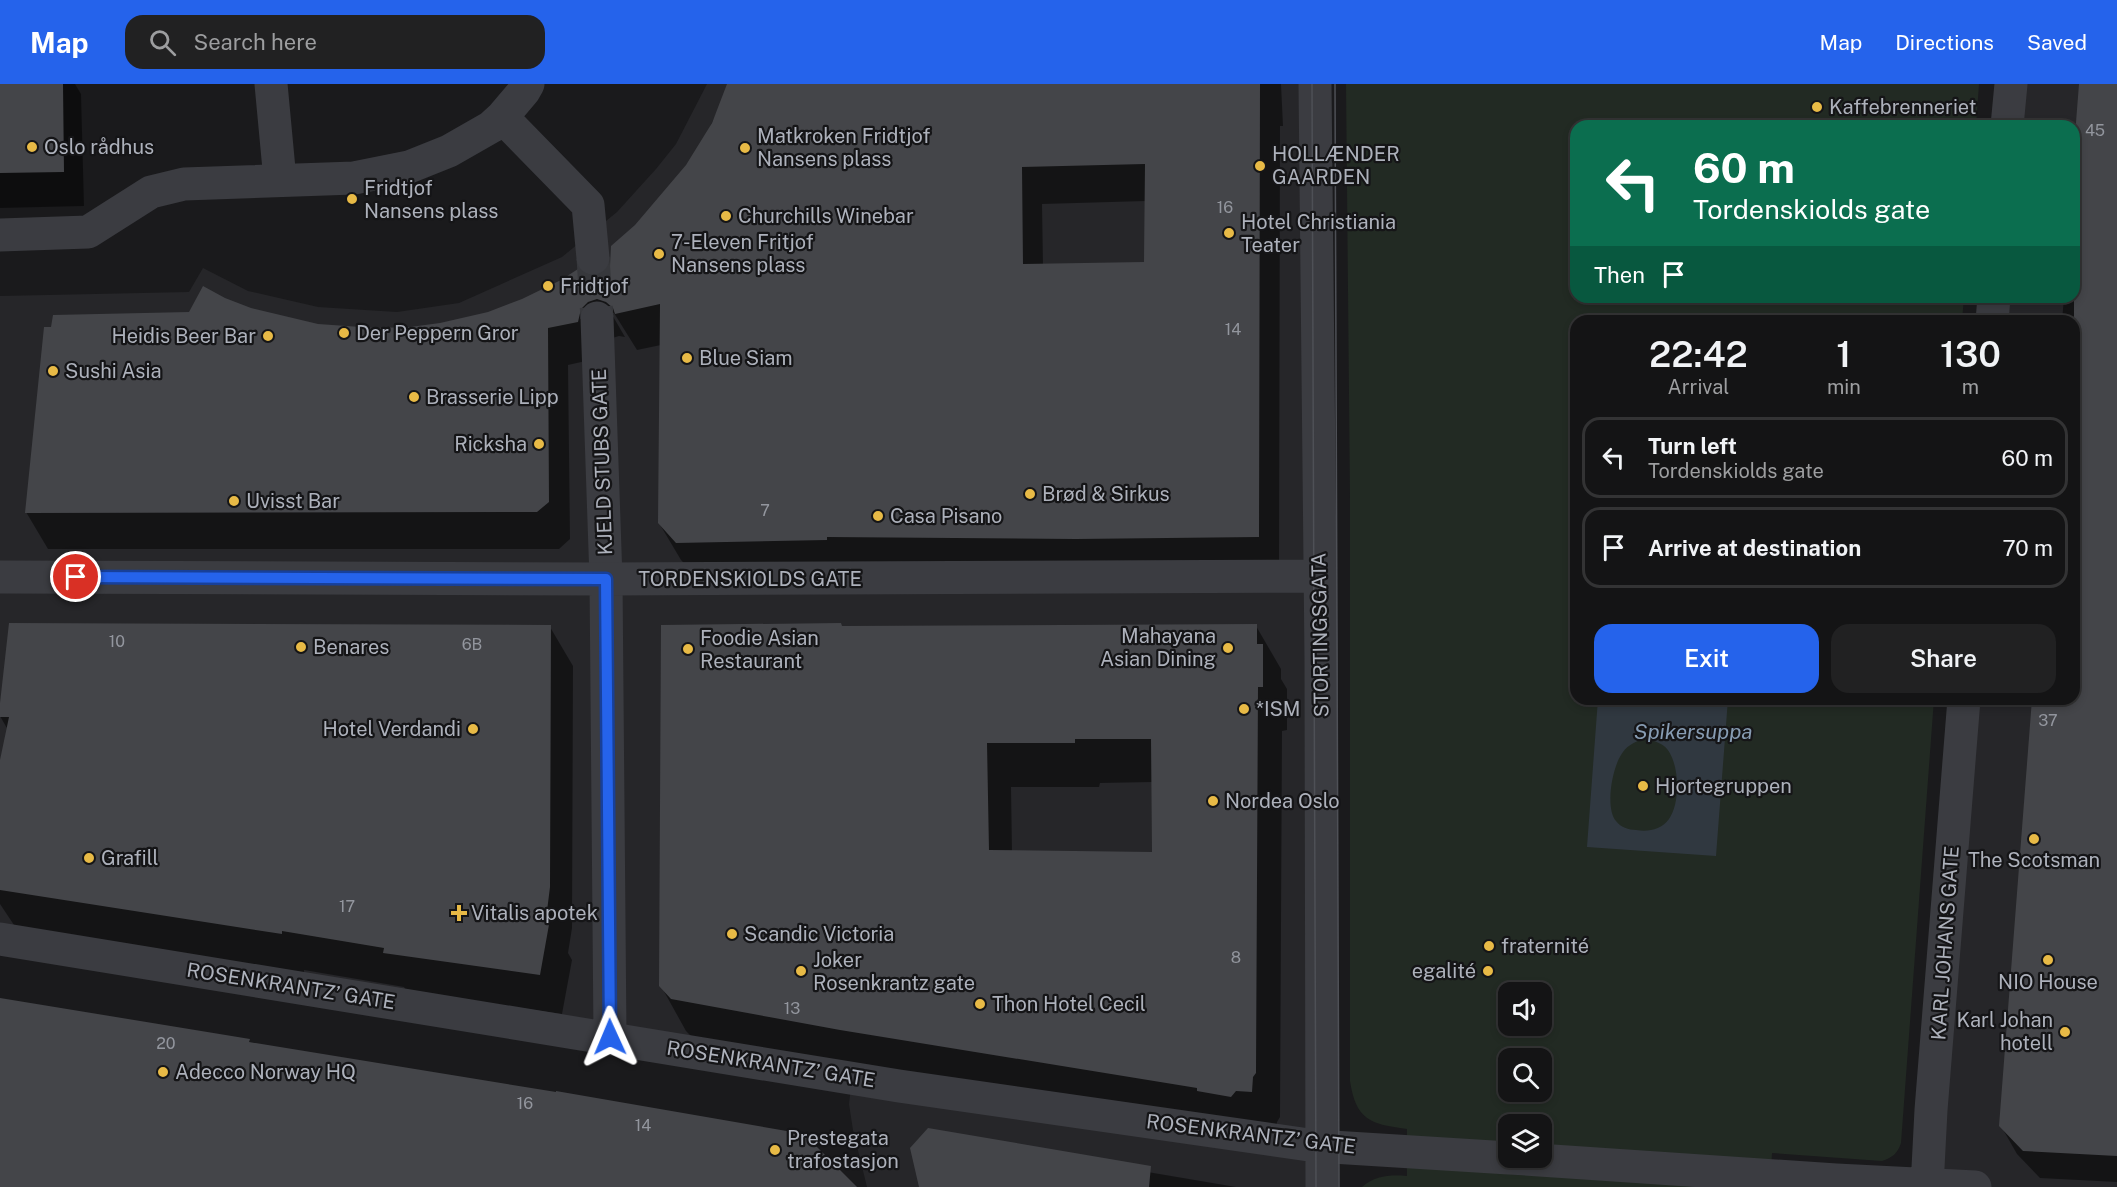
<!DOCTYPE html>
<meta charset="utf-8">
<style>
body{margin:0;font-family:"Public Sans",sans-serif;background:#212122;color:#f1f3f6;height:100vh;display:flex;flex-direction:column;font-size:22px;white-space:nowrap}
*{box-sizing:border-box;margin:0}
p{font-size:20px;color:#9d9ea0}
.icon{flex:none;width:33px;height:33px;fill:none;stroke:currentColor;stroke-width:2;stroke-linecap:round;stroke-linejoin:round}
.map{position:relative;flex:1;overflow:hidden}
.panel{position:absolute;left:1570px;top:231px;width:510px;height:390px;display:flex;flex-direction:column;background:#141415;border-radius:18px;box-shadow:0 3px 9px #0003,0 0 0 2px #333334}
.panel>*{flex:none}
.banner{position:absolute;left:1570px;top:36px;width:510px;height:183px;border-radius:18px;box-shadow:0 3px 9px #0003,0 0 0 2px #333334;background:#0b6e4f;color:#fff;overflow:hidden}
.buttons{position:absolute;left:1498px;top:898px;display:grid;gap:12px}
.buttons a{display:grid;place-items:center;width:54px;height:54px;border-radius:12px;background:#141415;box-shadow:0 3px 9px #0003,0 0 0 2px #333334;font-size:30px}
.pin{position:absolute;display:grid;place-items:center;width:51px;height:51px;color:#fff;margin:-26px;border:3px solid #fff;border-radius:50%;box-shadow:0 2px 6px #0007}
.me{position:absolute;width:66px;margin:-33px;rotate:359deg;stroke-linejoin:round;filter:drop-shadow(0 0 4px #0008)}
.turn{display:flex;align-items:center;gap:21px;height:126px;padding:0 24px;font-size:27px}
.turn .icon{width:78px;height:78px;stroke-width:2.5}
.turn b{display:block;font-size:42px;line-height:51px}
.then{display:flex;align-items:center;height:57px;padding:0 24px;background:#0003;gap:12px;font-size:22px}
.eta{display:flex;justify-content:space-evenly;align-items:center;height:102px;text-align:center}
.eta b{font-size:36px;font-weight:600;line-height:42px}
.action{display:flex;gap:12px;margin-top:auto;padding:12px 24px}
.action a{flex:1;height:69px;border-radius:18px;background:#2563eb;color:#fff;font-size:24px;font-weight:600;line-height:69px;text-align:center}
.action a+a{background:#212122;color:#f1f3f6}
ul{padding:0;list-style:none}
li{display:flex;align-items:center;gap:18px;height:81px;margin:0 12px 9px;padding:0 12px;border:3px solid #333334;border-radius:18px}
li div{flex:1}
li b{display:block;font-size:22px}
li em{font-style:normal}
header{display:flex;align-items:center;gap:36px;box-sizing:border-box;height:84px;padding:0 30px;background:#2563eb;color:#fff}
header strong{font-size:28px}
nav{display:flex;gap:33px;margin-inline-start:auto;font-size:21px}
.search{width:420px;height:54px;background:#212122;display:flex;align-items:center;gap:15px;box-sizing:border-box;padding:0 21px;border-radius:18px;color:#9d9ea0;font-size:22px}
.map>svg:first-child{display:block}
</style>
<header>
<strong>Map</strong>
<div class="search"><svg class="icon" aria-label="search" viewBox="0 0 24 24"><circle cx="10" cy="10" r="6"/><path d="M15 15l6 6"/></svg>Search here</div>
<nav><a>Map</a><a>Directions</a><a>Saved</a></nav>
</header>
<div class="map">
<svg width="2117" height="1103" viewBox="0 0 2117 1103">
<rect width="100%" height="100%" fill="#1a1a1c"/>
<!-- built -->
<path fill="#262629" d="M707,0H1315L1322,1103H867L853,1046L849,1020L852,994L0,855V212L189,208L203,184L248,207L318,223L397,228L459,219L562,173L617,128L656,85L676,60Z
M2011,0H2117V1103H1927L1964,615H2074V237H1993L1995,213H2074V42H2008Z"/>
<!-- green -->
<path fill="#222a23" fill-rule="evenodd" d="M1346,0H1979L1976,42H1576V213H1964L1962,237H1576V615H1934L1901,1059C1898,1069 1892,1074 1882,1077L1772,1069L1770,1103H1362C1376,1091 1390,1091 1407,1092V1045C1370,1040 1356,1036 1350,997V414ZM1509,909H1542V942H1509ZM1509,975H1542V1008H1509ZM1509,1041H1542V1074H1509Z"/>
<!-- water -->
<path fill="#303840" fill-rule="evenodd" d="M1598,615H1728L1716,772L1587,763ZM1642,655C1650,656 1657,657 1664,662C1680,675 1681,719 1669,735C1661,746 1648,748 1636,746C1629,746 1620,743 1616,737C1605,724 1612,685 1621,671C1626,662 1633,659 1642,655Z"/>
<!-- shadow -->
<path fill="#0007" fill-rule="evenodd" d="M0,0H75L81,10L84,122L0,124Z
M728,0H1281L1283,42H1280L1279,489L699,495L681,476L659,439L661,261L637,266L614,229H611L625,253L619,252L609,255L599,274L568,281L570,455L559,465H48L26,428L190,230L225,215L251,225L318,242L375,246L440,241L489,230L584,192L594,194L604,191L702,60L729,2ZM1146,117L1145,180L1043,181L1042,120Z
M2081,0H2117V1098L2040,1094L2017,1070L2001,1042L2034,615H2074V237H2062L2064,213H2074Z
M663,542H1256L1281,585V595L1287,605V646L1282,647L1280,1033L1277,1038L1276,1051L698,959L686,947L661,902ZM1153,698V770L1012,768L1011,703H1099L1100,699Z
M550,543L573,582L572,844L568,869L572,876L562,930L407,908L404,903L304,886V889L16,844L0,820V683L8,646L0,632Z
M1130,1085L1236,1103H921Z"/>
<!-- building -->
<path fill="#444549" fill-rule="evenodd" d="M0,0H63L64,88L0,89Z
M727,0H1260L1259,453L1076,455L827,453V456L676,459L658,439L660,220L615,230L613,224L606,218L597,215L588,218L581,225L578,238L548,244L549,418L537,428L25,429L44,243H51L53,231L189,228L203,202L225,214L251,224L318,240L375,244L410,243L440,239L488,228L522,215L561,196L578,185L586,191L595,193L603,190L610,182L611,162L635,141L686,81L712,39ZM1145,80L1144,178L1023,180L1022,83Z
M2079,0H2117V1072L2023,1067L1999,1042L2032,615H2074V64Z
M9,539L551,541L550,803L546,835H550L540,891L383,869L384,864L282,847V850L0,806V676L9,633H0V619Z
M841,539L842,542L1257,540V560H1263V603H1258L1256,989L1253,993L1252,1008L1236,1007L1231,1013L1197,1007V1004L840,946L671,915L659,902L661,541ZM1075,655H1151L1152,768L989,766L987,659H1075Z
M0,914L250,955L249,958L556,1008V1007L804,1050L857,1103H0Z
M928,1044L1151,1082L1149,1103H919L910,1064Z"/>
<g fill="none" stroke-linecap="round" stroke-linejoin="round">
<!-- pedestrian-tunnel -->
<path stroke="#37383c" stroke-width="33" stroke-dasharray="33 16" stroke-linecap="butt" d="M593,174L597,234"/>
<!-- pedestrian -->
<path stroke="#3b3c41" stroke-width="33" d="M271,0L280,96
M502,33L588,121L593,174
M0,151L88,148L151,108L184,100L354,94L409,83L449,67L491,43L502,33L524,7L528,0
M597,234L606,495"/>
<!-- minor -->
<path stroke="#3b3c41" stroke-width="33" d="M1315,0L1321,575L1322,1103
M2007,42L2011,0
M1992,237L1994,213
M0,493L606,495L1319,492
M606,495L610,953
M0,855L899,1002L1316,1062L1509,1074
M1510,1074L1836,1096L1975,1103
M1927,1103L1931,1026L1964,615"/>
<!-- tram -->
<path stroke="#4e5056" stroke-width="1.5" d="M1312,0L1316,1103
M1335,0L1339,1103"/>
</g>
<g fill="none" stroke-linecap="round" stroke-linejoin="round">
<defs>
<path id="route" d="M76,493L606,495L610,953"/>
</defs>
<!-- route casing -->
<use href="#route" stroke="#184099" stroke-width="15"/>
<!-- route -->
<use href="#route" stroke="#2563eb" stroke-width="10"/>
</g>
<!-- markers -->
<g fill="#e8ba46" stroke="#151517" stroke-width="2">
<circle cx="1817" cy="23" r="6"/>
<circle cx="32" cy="63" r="6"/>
<circle cx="745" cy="64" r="6"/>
<circle cx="1260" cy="82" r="6"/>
<circle cx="352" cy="115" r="6"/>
<circle cx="726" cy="132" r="6"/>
<circle cx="1229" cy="149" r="6"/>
<circle cx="659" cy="170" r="6"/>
<circle cx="548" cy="202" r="6"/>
<circle cx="344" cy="249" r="6"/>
<circle cx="268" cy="252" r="6"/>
<circle cx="687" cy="274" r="6"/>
<circle cx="53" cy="287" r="6"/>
<circle cx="414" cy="313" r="6"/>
<circle cx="539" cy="360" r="6"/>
<circle cx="1030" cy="410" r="6"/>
<circle cx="234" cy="417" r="6"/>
<circle cx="878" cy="432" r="6"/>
<circle cx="301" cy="563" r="6"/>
<circle cx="1228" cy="564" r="6"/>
<circle cx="688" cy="565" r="6"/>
<circle cx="1244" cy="625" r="6"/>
<circle cx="473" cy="645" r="6"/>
<circle cx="1643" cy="702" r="6"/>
<circle cx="1213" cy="717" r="6"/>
<circle cx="2034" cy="755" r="6"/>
<circle cx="89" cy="774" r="6"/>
<path d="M456 820h6v6h6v6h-6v6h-6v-6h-6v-6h6z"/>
<circle cx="732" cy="850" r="6"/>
<circle cx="1489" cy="862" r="6"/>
<circle cx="2048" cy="876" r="6"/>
<circle cx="801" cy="887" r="6"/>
<circle cx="1488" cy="887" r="6"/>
<circle cx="980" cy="920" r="6"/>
<circle cx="2065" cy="948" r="6"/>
<circle cx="163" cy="988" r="6"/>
<circle cx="775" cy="1066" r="6"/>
</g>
<g text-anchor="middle" stroke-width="4.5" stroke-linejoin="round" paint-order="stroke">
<!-- number labels -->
<g font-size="16" fill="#93969e">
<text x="2095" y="52">45</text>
<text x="1225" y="129">16</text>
<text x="1233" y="251">14</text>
<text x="765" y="432">7</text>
<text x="117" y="563">10</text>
<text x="472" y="566">6B</text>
<text x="2048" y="642">37</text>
<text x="347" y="828">17</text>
<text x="1236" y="879">8</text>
<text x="792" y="930">13</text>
<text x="166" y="965">20</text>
<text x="525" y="1025">16</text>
<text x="643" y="1047">14</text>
</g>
<!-- poi labels -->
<g font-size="20" fill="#adb1bb" stroke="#151517" text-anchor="start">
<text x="1829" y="30">Kaffebrenneriet</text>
<text x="757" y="59">Matkroken Fridtjof<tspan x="757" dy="23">Nansens plass</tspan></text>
<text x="44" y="70">Oslo rådhus</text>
<text x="1272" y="77">HOLLÆNDER<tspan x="1272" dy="23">GAARDEN</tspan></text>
<text x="364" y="111">Fridtjof<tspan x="364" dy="23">Nansens plass</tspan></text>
<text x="738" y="139">Churchills Winebar</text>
<text x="1241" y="145">Hotel Christiania<tspan x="1241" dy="23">Teater</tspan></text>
<text x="671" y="165">7-Eleven Fritjof<tspan x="671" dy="23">Nansens plass</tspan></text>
<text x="560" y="209">Fridtjof</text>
<text x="356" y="256">Der Peppern Gror</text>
<text x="256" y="259" text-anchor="end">Heidis Beer Bar</text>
<text x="699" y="281">Blue Siam</text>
<text x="65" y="294">Sushi Asia</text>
<text x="426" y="320">Brasserie Lipp</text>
<text x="527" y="367" text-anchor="end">Ricksha</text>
<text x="1042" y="417">Brød &amp; Sirkus</text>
<text x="246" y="424">Uvisst Bar</text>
<text x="890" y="439">Casa Pisano</text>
<text x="1216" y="559" text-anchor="end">Mahayana<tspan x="1216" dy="23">Asian Dining</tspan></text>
<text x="700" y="561">Foodie Asian<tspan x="700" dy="23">Restaurant</tspan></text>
<text x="313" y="570">Benares</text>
<text x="1256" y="632">*ISM</text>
<text x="461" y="652" text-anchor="end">Hotel Verdandi</text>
<text x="1655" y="709">Hjortegruppen</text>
<text x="1225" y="724">Nordea Oslo</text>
<text x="101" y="781">Grafill</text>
<text x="2034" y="783" text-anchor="middle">The Scotsman</text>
<text x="471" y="836">Vitalis apotek</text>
<text x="744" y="857">Scandic Victoria</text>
<text x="1501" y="869">fraternité</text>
<text x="813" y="883">Joker<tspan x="813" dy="23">Rosenkrantz gate</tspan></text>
<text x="1476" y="894" text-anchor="end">egalité</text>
<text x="2048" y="905" text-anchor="middle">NIO House</text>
<text x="992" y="927">Thon Hotel Cecil</text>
<text x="2053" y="943" text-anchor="end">Karl Johan<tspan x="2053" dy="23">hotell</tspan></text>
<text x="175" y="995">Adecco Norway HQ</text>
<text x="787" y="1061">Prestegata<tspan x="787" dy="23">trafostasjon</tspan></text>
</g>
<!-- street labels -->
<g font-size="20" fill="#adb1bb" stroke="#151517">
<text transform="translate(602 378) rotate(-92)" y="7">KJELD STUBS GATE</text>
<text x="750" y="502">TORDENSKIOLDS GATE</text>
<text transform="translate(1320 551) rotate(-91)" y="7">STORTINGSGATA</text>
<text transform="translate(1945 859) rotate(-86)" y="7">KARL JOHANS GATE</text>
<text transform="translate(291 902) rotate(9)" y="7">ROSENKRANTZ’ GATE</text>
<text transform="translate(771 980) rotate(9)" y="7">ROSENKRANTZ’ GATE</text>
<text transform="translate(1251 1050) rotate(7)" y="7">ROSENKRANTZ’ GATE</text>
</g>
<!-- water labels -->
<g font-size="21" font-style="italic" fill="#879cb3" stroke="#151517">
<text x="1693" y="655">Spikersuppa</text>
</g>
</g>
</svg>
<div class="buttons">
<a><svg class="icon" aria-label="sound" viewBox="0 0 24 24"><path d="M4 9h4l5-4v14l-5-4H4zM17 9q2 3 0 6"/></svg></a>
<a><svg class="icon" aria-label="search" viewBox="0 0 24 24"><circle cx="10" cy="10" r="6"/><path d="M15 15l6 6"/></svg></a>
<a><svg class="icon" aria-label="layers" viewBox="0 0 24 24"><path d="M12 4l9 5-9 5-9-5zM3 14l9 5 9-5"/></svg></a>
</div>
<div class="pin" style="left:76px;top:493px;background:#d93025"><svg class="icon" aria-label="arrive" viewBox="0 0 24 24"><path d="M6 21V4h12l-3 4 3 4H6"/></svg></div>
<svg class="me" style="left:610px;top:953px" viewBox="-20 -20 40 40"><path d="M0-17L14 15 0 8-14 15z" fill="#2563eb" stroke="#fff" stroke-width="4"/></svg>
<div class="banner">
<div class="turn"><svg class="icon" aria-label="left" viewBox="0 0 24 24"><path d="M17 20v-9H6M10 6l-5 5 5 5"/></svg><div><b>60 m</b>Tordenskiolds gate</div></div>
<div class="then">Then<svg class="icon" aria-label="arrive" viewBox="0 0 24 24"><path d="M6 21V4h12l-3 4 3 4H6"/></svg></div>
</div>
<section class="panel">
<div class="eta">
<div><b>22:42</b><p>Arrival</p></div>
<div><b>1</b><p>min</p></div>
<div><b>130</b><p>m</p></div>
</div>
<ul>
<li><svg class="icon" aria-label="left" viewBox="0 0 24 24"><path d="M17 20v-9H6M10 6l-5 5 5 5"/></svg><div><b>Turn left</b><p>Tordenskiolds gate</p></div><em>60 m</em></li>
<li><svg class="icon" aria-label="arrive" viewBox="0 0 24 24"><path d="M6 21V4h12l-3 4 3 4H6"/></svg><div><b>Arrive at destination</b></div><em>70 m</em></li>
</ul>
<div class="action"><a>Exit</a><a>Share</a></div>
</section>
</div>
